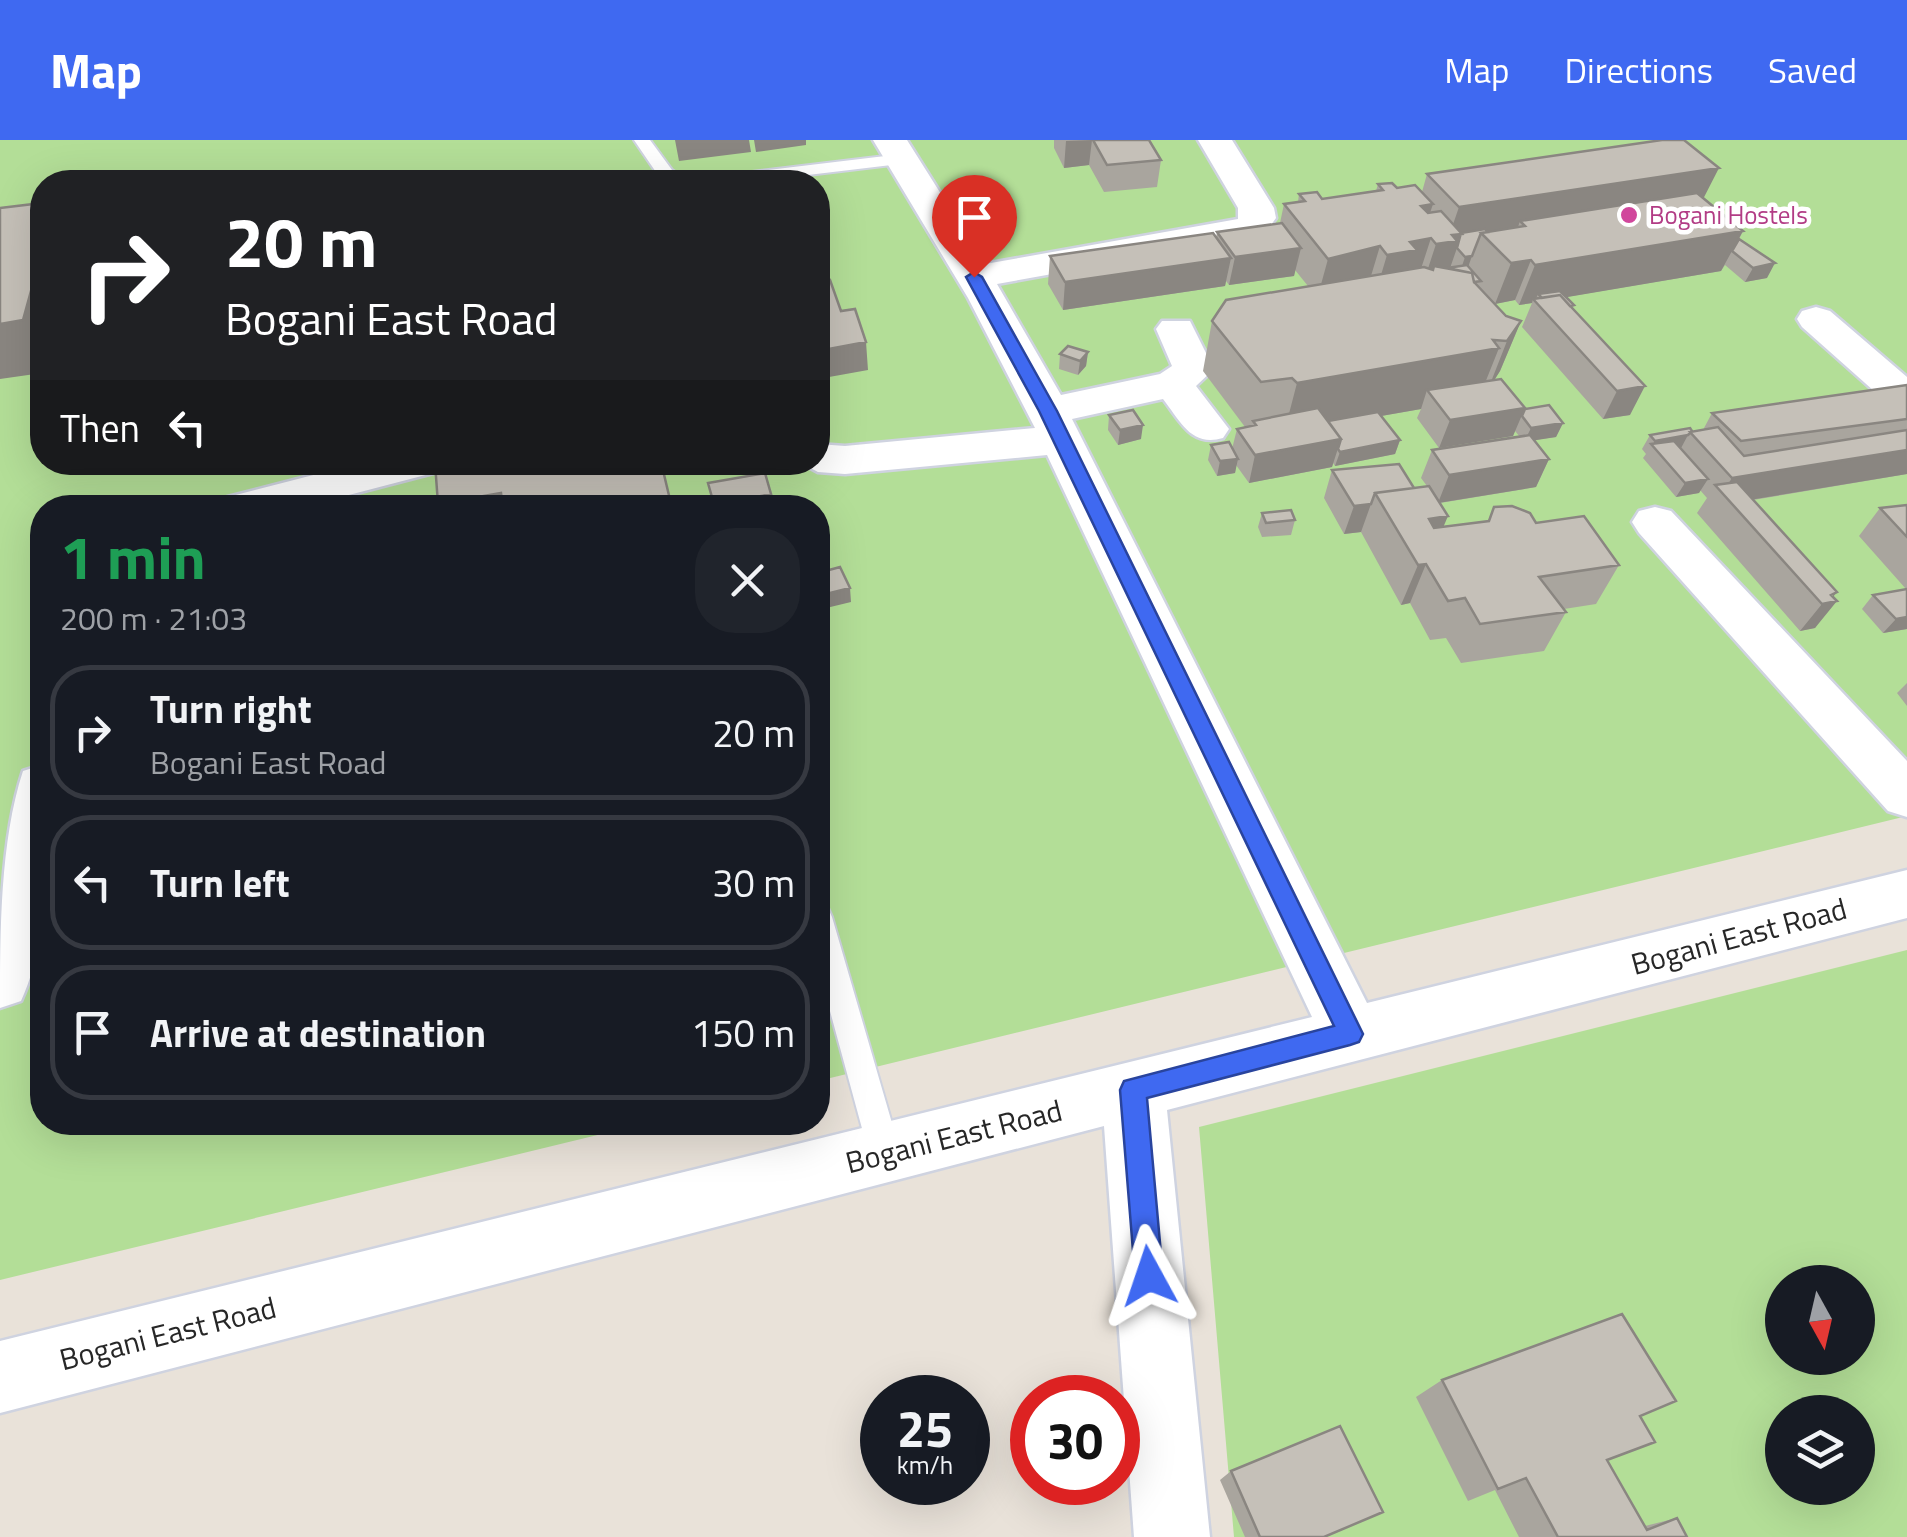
<!DOCTYPE html>
<meta charset="utf-8">
<style>
body{margin:0;font-family:"Titillium Web",sans-serif;background:#20242c;color:#f1f3f6;height:100vh;display:flex;flex-direction:column;font-size:38px;white-space:nowrap}
*{box-sizing:border-box;margin:0}
p{font-size:32px;color:#9ea1a6}
.icon{flex:none;width:55px;height:55px;fill:none;stroke:currentColor;stroke-width:2;stroke-linecap:round;stroke-linejoin:round}
.map{position:relative;flex:1;overflow:hidden}
.side{position:absolute;left:30px;top:355px;width:800px;height:640px;display:flex;flex-direction:column;background:#171b24;border-radius:40px;box-shadow:0 10px 40px #0002}
.side>*{flex:none}
.hud{position:absolute;left:30px;top:30px;width:800px;height:305px;border-radius:40px;box-shadow:0 10px 40px #0002;background:#202124;color:#fff;overflow:hidden}
.needle{width:65px;rotate:172deg}
.controls{position:absolute;left:1765px;top:1125px;display:grid;gap:20px}
.controls a{display:grid;place-items:center;width:110px;height:110px;border-radius:50%;background:#171b24;box-shadow:0 10px 40px #0002;font-size:50px}
.speed{position:absolute;left:860px;top:1235px;display:flex;gap:20px;font-size:50px;font-weight:700;text-align:center}
.speed>*{display:grid;place-content:center;width:130px;height:130px;border-radius:50%;background:#171b24;box-shadow:0 10px 40px #0002;line-height:1}
.speed small{font-size:25px;font-weight:400}
.speed .limit{border:15px solid #d22;background:#fff;color:#111}
.pin{position:absolute;display:grid;place-items:center;width:85px;height:85px;color:#fff;margin:-102px -42px;border-radius:50% 50% 50% 0;rotate:-45deg;box-shadow:0 0 10px #0007}
.pin .icon{rotate:45deg}
.me{position:absolute;width:110px;margin:-55px;rotate:355deg;stroke-linejoin:round;filter:drop-shadow(0 0 8px #0008)}
.turn{display:flex;align-items:center;gap:35px;height:210px;padding:0 30px;font-size:45px}
.turn .icon{width:130px;height:130px;stroke-width:2.5}
.turn b{display:block;font-size:70px;line-height:85px}
.then{display:flex;align-items:center;height:95px;padding:0 30px;background:#0003;gap:20px;font-size:38px}
.round{display:grid;place-items:center;flex:none;width:105px;height:105px;border-radius:40px;background:#20242c}
.summary{display:flex;align-items:center;justify-content:space-between;height:170px;padding:0 30px}
h1{font-size:60px;font-weight:700;line-height:75px;color:#1e9e55}
ul{padding:0;list-style:none}
li{display:flex;align-items:center;gap:30px;height:135px;margin:0 20px 15px;padding:0 10px;border:5px solid #363941;border-radius:40px}
li div{flex:1}
li b{display:block;font-size:38px}
li em{font-style:normal}
header{display:flex;align-items:center;gap:60px;box-sizing:border-box;height:140px;padding:0 50px;background:#3f69f1;color:#fff}
header strong{font-size:48px}
nav{display:flex;gap:55px;margin-inline-start:auto;font-size:35px}
.map>svg:first-child{display:block}
</style>
<header>
<strong>Map</strong>
<nav><a>Map</a><a>Directions</a><a>Saved</a></nav>
</header>
<div class="map">
<svg width="1907" height="1397" viewBox="0 0 1907 1397">
<rect width="100%" height="100%" fill="#e9e2d9"/>
<!-- green -->
<path fill="#b3de97" fill-rule="evenodd" d="M0,0H1907V676L818,941V368H42V982L647,983L0,1140ZM42,42H818V322H42Z
M1907,810V1397H1234L1199,987ZM1782,1142H1858V1218H1782ZM1782,1272H1858V1348H1782Z"/>
<g fill="none" stroke-linecap="round" stroke-linejoin="round">
<defs>
<path id="lane" d="M634,0H650L672,30L690,42L660,38Z
M902,14L910,19L908,23L750,42H702L711,37Z
M818,765L828,768L832,777L901,1014L896,1025L885,1030L874,1025L869,1014L818,827Z"/>
<path id="street" d="M873,0H907L985,124L1238,79V68L1198,0H1232L1274,68L1276,78L1263,96L997,144L1061,255L1160,234L1172,226L1156,189L1162,181H1190L1214,229L1196,246L1229,289L1223,298C1191,307 1181,282 1163,259L1072,279L1367,863L1907,730V778L1167,970L1210,1397H1134L1104,986L0,1273V1201L1312,877L1047,315L845,334L818,332L799,322H818V304L845,306L1035,288L968,158Z
M1816,167L1830,171L1907,237V271L1892,267L1802,187L1797,179L1802,171Z
M364,322H443L437,332L299,368H218L224,358Z
M1655,367L1671,371L1907,621V677L1888,671L1639,393L1632,382L1639,371Z
M42,625C47,698 53,792 21,861L0,868C0,792 0,701 23,631Z"/>
</defs>
<!-- lane casing -->
<use href="#lane" stroke="#cfd3e0" stroke-width="4"/>
<!-- street casing -->
<use href="#street" stroke="#cfd3e0" stroke-width="5"/>
<!-- lane -->
<use href="#lane" fill="#fff" fill-rule="evenodd"/>
<!-- street -->
<use href="#street" fill="#fff" fill-rule="evenodd"/>
</g>
<!-- wall -->
<path fill="#a9a59e" d="M1054,0H1149L1161,20L1157,47L1104,52L1089,25L1064,28L1054,8Z
M1427,34L1704,59L1743,91L1739,99L1767,138L1745,142L1725,125L1721,131L1566,157L1574,165L1572,169L1630,275L1603,279L1522,187L1532,163L1519,165L1515,160L1495,164L1479,146L1506,176L1521,181L1500,231L1494,240L1525,268L1563,283L1556,297L1534,300L1549,319L1536,347L1440,363L1444,386L1488,381L1494,367L1536,383L1619,425L1596,464L1564,469L1566,472L1544,511L1461,523L1446,498L1430,500L1410,463L1401,465L1361,392L1344,394L1324,358L1332,330L1414,348L1427,346L1421,338L1432,310L1520,297L1515,291L1513,296L1439,308L1417,278L1421,269L1381,276L1400,300L1395,314L1335,326L1333,323L1332,327L1249,343L1236,325L1235,333L1217,336L1208,320L1211,305L1232,309L1237,289L1245,287L1203,231L1212,181L1308,146L1295,130L1294,136L1229,145L1226,141L1225,146L1063,170L1048,144L1050,116L1216,98L1217,92L1280,83L1284,64L1298,62L1299,54L1322,59L1376,51L1378,44L1422,52Z
M1088,212L1086,226L1078,235L1059,229L1060,214Z
M1907,245V334L1753,360L1833,457L1815,488L1800,491L1697,373L1707,358L1700,350L1699,353L1676,357L1643,318L1646,314L1642,309L1650,295L1703,290L1712,273Z
M1109,275L1141,299L1118,305L1108,290Z
M1907,365V489L1883,493L1862,469L1873,455L1906,449L1859,396L1880,368Z
M1262,373L1295,380L1291,395L1262,397L1258,387Z
M1907,543V566L1897,553Z
M1442,1240L1640,1276L1607,1320L1645,1386L1677,1378L1687,1397H1519L1495,1350L1468,1361L1416,1257Z
M1231,1331L1324,1397H1245L1220,1340Z"/>
<!-- shaded-wall -->
<path fill="#8a8681" d="M675,0H749L751,12L679,21Z
M754,0H806V5L756,12Z
M1092,0L1089,25L1064,28L1066,1Z
M1719,28L1699,67L1525,86L1520,81L1515,96L1481,93L1458,105L1448,134L1423,144L1436,104L1448,99L1459,67Z
M1433,64L1421,100L1431,98L1418,138L1375,155L1387,115L1421,66Z
M1743,91L1721,131L1544,161L1538,154L1535,161L1533,159L1532,163L1519,165L1535,125Z
M1380,106L1368,146L1317,159L1328,119Z
M1301,108L1294,136L1229,145L1235,117Z
M42,111V233L0,239V184Z
M1472,116L1467,130L1460,132L1465,117Z
M1231,118L1225,146L1063,170L1065,142Z
M1531,120L1515,160L1495,164L1511,123Z
M1775,123L1767,138L1745,142L1753,128Z
M1521,181L1500,231L1487,252L1507,201Z
M866,202L868,230L818,239V211Z
M1499,208L1479,258L1427,250L1421,269L1284,293L1297,243Z
M1088,212L1086,226L1078,235L1080,221Z
M1645,246L1630,275L1603,279L1617,251Z
M1525,268L1513,296L1439,308L1450,280Z
M1563,283L1556,297L1524,302L1531,288Z
M1143,285L1141,299L1118,305L1120,290Z
M1688,295L1680,310L1652,306L1655,301Z
M1341,299L1332,327L1249,343L1255,315Z
M1400,300L1395,314L1335,326L1340,312Z
M1907,310V334L1731,363L1722,353L1732,338Z
M1238,319L1235,333L1217,336L1220,321Z
M1549,319L1536,347L1438,363L1449,335Z
M1708,339L1699,353L1676,357L1685,343Z
M501,353L507,368H440L438,364Z
M771,354L773,368H763L761,356Z
M1371,364L1361,392L1344,394L1354,366Z
M1448,376L1431,416L1429,379Z
M1426,424L1410,463L1401,465L1418,425Z
M850,448L851,462L818,470V456Z
M1837,452L1828,463L1837,461L1815,488L1800,491L1822,464Z
M1907,477V489L1883,493L1896,479Z"/>
<!-- building -->
<path fill="#c5c0b8" stroke="#8a8681" stroke-width="2.5" d="M1093,0H1149L1161,20L1107,25Z
M1662,0H1684L1719,28L1459,67L1427,34Z
M1392,43L1397,48L1415,45L1433,64L1421,66L1428,73L1441,71L1462,94L1452,95L1457,101L1436,104L1431,98L1410,102L1417,110L1387,115L1380,106L1328,119L1284,64L1305,61L1299,54L1317,52L1322,59L1383,50L1378,44Z
M1697,53L1743,91L1535,125L1531,120L1511,123L1481,93L1525,86L1520,81Z
M42,63V111L23,180L0,184V68Z
M1282,83L1301,108L1235,117L1217,92Z
M1485,89L1488,92L1481,93L1472,116L1465,117L1457,108L1461,93Z
M1213,93L1231,118L1065,142L1050,116Z
M1739,99L1775,123L1753,128L1732,111Z
M1467,125L1481,141L1474,142L1472,133L1447,128Z
M1434,126L1472,133L1474,142L1506,176L1521,181L1507,201L1493,200L1499,208L1297,243L1292,238L1261,242L1212,181L1226,160L1424,127L1433,130Z
M830,140L841,171L855,169L866,202L818,211V142Z
M1560,151L1574,165L1570,166L1560,155L1542,158L1538,154Z
M1560,155L1645,246L1617,251L1533,159Z
M1068,206L1088,212L1080,221L1060,214Z
M1501,239L1525,268L1450,280L1427,250Z
M1907,245V279L1741,301L1712,273Z
M1549,265L1563,283L1531,288L1522,276L1525,269Z
M1318,268L1341,299L1255,315L1237,289L1256,285L1253,281Z
M1133,270L1143,285L1120,290L1109,275Z
M1378,272L1400,300L1340,312L1338,309L1341,299L1328,281Z
M1718,287L1744,316L1907,290V310L1732,338L1690,292Z
M1690,288L1692,291L1688,295L1655,301L1650,295Z
M1530,295L1549,319L1449,335L1432,310Z
M1674,301L1708,339L1685,343L1651,304Z
M1229,302L1238,319L1220,321L1211,305Z
M439,322H661L672,368H503L501,353L438,364L435,323Z
M1399,324L1414,348L1375,353L1371,364L1354,366L1332,330Z
M765,333L771,354L761,356L765,368H715L708,343Z
M1737,342L1837,452L1831,455L1837,461L1822,464L1715,345Z
M1429,346L1448,376L1429,379L1434,388L1489,381L1494,367L1512,366L1530,373L1536,383L1584,376L1619,425L1539,437L1566,472L1480,484L1465,458L1448,461L1426,424L1418,425L1375,353Z
M1907,365V397L1880,368Z
M1291,370L1295,380L1266,383L1262,373Z
M840,427L850,448L818,456V433Z
M1907,449V477L1896,479L1873,455Z
M1622,1174L1676,1261L1640,1276L1655,1302L1607,1320L1647,1390L1677,1378L1687,1397H1558L1526,1338L1498,1349L1442,1240Z
M1340,1286L1383,1372L1324,1397H1260L1231,1331Z"/>
<!-- route -->
<path fill="#3f69f1" stroke="#29449d" stroke-width="2.5" d="M974,132L982,137L1057,271L1363,894L1359,902L1350,905L1147,958L1163,1136L1159,1146L1149,1150L1139,1146L1135,1136L1120,950L1124,941L1334,886L1039,271L966,137Z"/>
<!-- markers -->
<circle fill="#d1479c" stroke="#fff" stroke-width="4" cx="1629" cy="75" r="10"/>
<g text-anchor="middle" stroke-width="9" stroke-linejoin="round" paint-order="stroke">
<!-- far-hotel labels -->
<g font-size="25" fill="#b23c85" stroke="#fff" text-anchor="start">
<text x="1649" y="84">Bogani Hostels</text>
</g>
<!-- street labels -->
<g font-size="30" fill="#272727" stroke="#fff">
<text transform="translate(1739 797) rotate(-15)" y="10">Bogani East Road</text>
<text transform="translate(954 997) rotate(-14)" y="10">Bogani East Road</text>
<text transform="translate(168 1194) rotate(-14)" y="10">Bogani East Road</text>
</g>
</g>
</svg>
<div class="controls">
<a><svg class="needle" viewBox="-14 -14 28 28"><path d="M0-13l5 13h-10z" fill="#e53935"/><path d="M0 13l5-13h-10z" fill="#9ea1a6"/></svg></a>
<a><svg class="icon" aria-label="layers" viewBox="0 0 24 24"><path d="M12 4l9 5-9 5-9-5zM3 14l9 5 9-5"/></svg></a>
</div>
<div class="speed"><div>25<small>km/h</small></div><div class="limit">30</div></div>
<div class="pin" style="left:974px;top:137px;background:#d93025"><svg class="icon" aria-label="arrive" viewBox="0 0 24 24"><path d="M6 21V4h12l-3 4 3 4H6"/></svg></div>
<svg class="me" style="left:1149px;top:1136px" viewBox="-20 -20 40 40"><path d="M0-17L14 15 0 8-14 15z" fill="#3f69f1" stroke="#fff" stroke-width="4"/></svg>
<div class="hud">
<div class="turn"><svg class="icon" aria-label="right" viewBox="0 0 24 24"><path d="M7 20v-9h11M14 6l5 5-5 5"/></svg><div><b>20 m</b>Bogani East Road</div></div>
<div class="then">Then<svg class="icon" aria-label="left" viewBox="0 0 24 24"><path d="M17 20v-9H6M10 6l-5 5 5 5"/></svg></div>
</div>
<section class="side">
<div class="summary"><div><h1>1 min</h1><p>200 m · 21:03</p></div><a class="round"><svg class="icon" aria-label="close" viewBox="0 0 24 24"><path d="M6 6l12 12M18 6L6 18"/></svg></a></div>
<ul>
<li><svg class="icon" aria-label="right" viewBox="0 0 24 24"><path d="M7 20v-9h11M14 6l5 5-5 5"/></svg><div><b>Turn right</b><p>Bogani East Road</p></div><em>20 m</em></li>
<li><svg class="icon" aria-label="left" viewBox="0 0 24 24"><path d="M17 20v-9H6M10 6l-5 5 5 5"/></svg><div><b>Turn left</b></div><em>30 m</em></li>
<li><svg class="icon" aria-label="arrive" viewBox="0 0 24 24"><path d="M6 21V4h12l-3 4 3 4H6"/></svg><div><b>Arrive at destination</b></div><em>150 m</em></li>
</ul>
</section>
</div>
